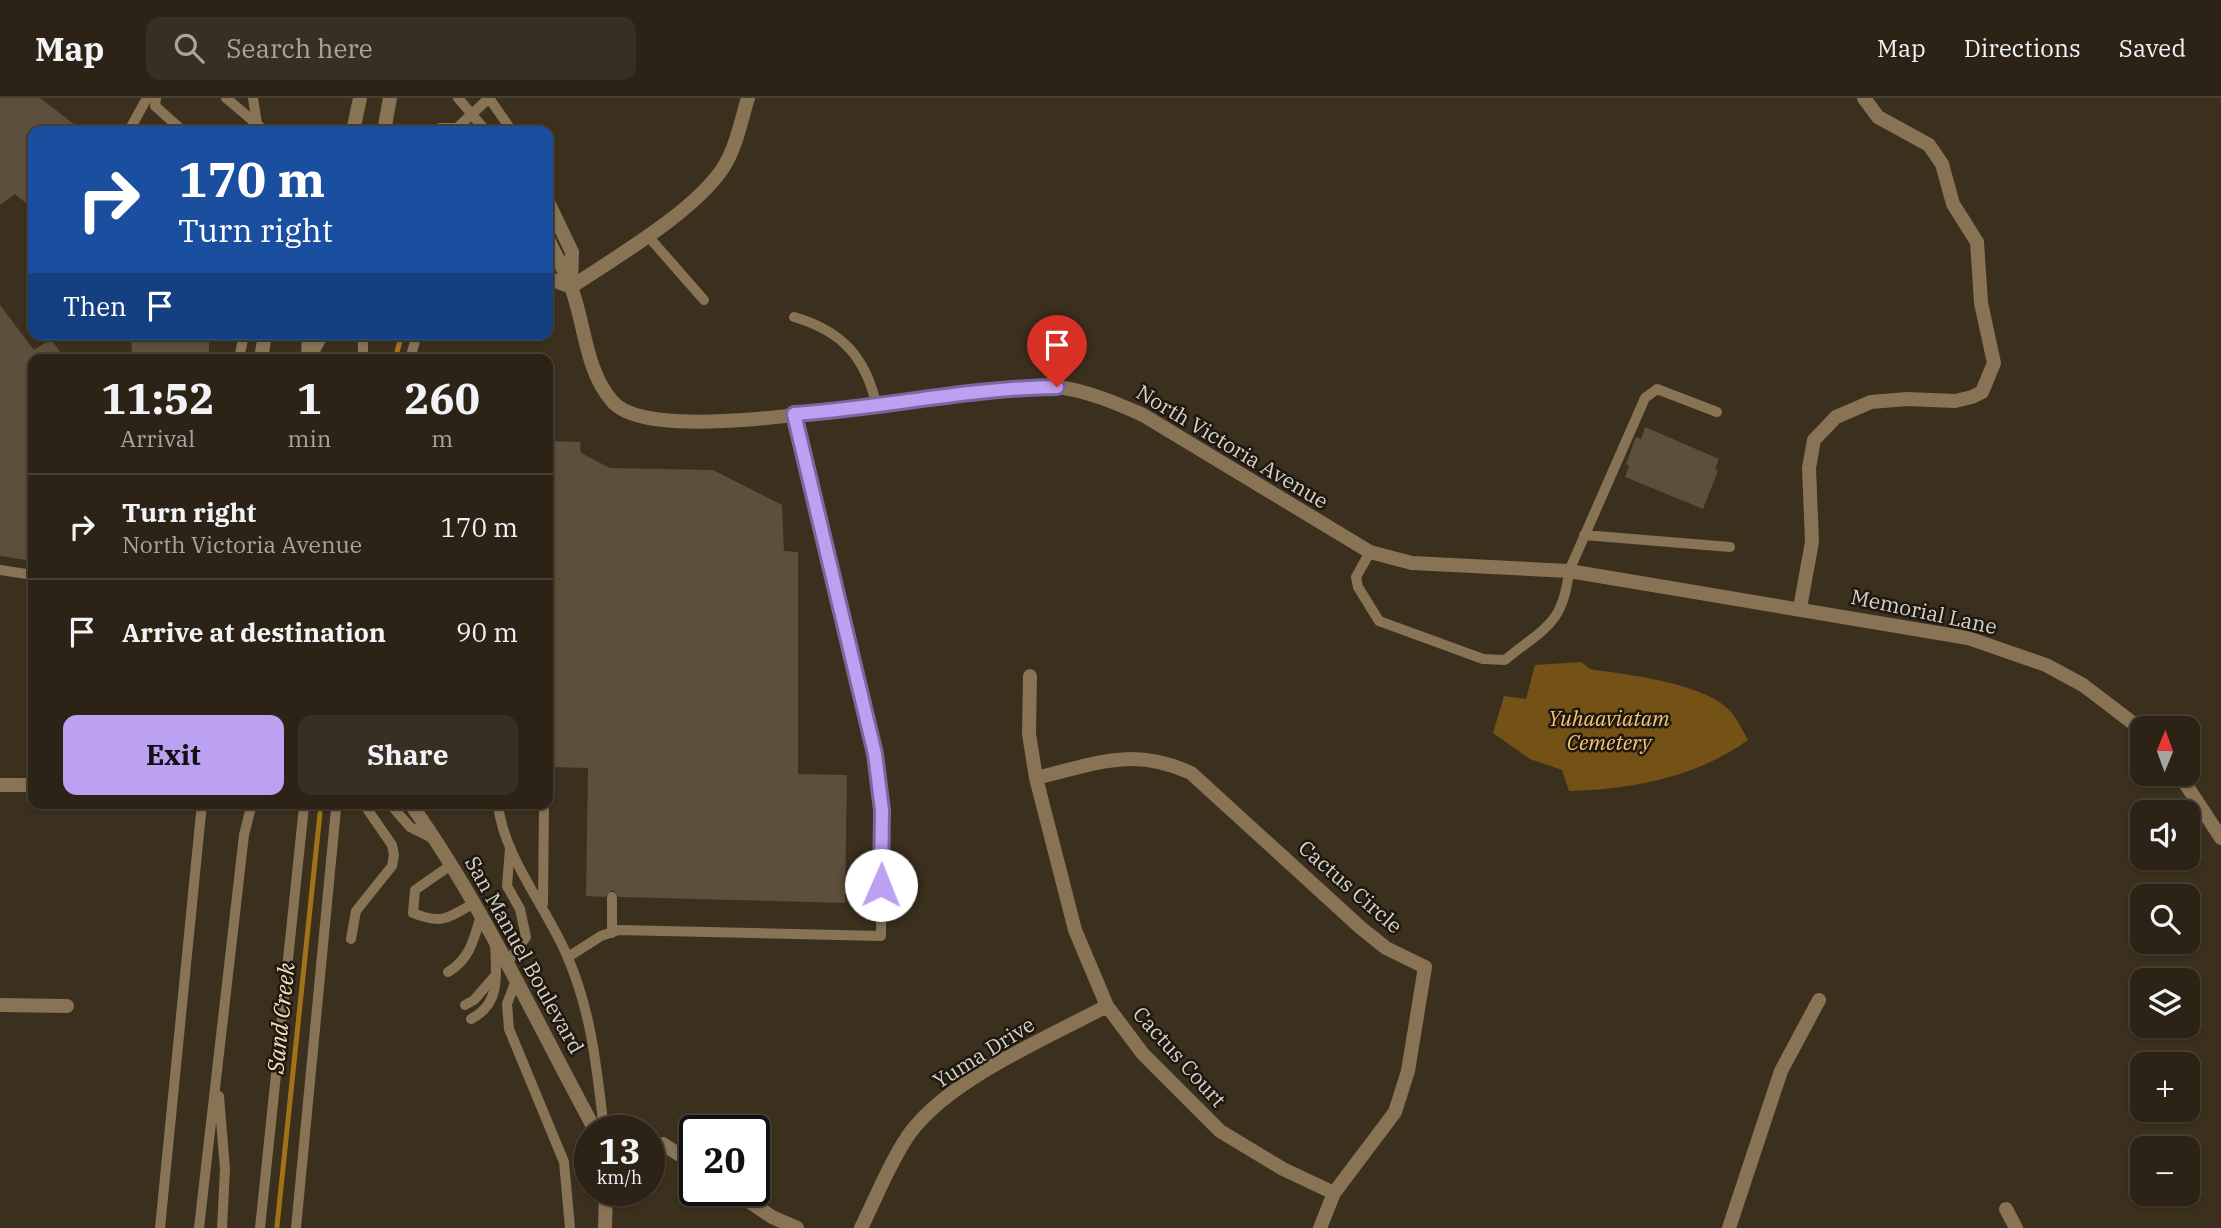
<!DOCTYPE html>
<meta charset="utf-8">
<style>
body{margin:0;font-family:"IBM Plex Serif",serif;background:#382f23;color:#f1f3f6;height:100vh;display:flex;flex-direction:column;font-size:26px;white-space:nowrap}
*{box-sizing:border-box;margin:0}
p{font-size:23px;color:#a6a4a1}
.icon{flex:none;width:38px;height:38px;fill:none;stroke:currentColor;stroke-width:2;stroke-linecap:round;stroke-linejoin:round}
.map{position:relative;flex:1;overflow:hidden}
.drawer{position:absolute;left:28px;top:256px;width:525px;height:455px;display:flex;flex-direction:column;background:#2c2316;border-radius:14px;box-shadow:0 2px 5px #0004,0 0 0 2px #484035}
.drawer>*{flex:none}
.top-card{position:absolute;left:28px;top:28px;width:525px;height:214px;border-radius:14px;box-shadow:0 2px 5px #0004,0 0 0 2px #484035;background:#1a4fa0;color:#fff;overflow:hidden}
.needle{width:46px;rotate:1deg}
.controls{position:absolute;left:2130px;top:618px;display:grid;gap:14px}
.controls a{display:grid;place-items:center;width:70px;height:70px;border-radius:14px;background:#2c2316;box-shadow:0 2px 5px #0004,0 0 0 2px #484035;font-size:35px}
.speed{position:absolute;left:574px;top:1017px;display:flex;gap:14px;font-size:35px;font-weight:700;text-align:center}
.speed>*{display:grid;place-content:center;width:91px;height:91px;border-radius:50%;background:#2c2316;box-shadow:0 2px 5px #0004,0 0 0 2px #484035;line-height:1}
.speed small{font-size:18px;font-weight:400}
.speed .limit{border:4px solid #111;border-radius:10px;background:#fff;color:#111}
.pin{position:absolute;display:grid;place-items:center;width:60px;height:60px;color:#fff;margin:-72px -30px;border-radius:50% 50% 50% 0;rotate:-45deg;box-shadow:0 0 7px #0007}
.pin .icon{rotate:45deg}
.me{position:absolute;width:77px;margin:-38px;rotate:1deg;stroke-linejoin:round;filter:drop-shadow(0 0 5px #0008)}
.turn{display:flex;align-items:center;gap:24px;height:147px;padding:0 35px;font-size:32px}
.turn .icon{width:91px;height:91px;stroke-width:2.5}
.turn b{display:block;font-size:49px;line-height:60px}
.then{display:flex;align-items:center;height:66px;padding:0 35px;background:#0003;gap:14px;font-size:26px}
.eta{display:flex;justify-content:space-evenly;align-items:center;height:119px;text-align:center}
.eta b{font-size:42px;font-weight:700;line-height:49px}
.action{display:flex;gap:14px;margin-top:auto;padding:14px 35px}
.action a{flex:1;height:80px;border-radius:14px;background:#bca0f2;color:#111;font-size:28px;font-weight:700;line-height:80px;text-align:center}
.action a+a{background:#382f23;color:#f1f3f6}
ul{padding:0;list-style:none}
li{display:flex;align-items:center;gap:21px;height:105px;padding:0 35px;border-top:2px solid #484035}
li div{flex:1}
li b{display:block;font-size:26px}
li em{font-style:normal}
header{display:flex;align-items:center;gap:42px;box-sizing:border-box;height:98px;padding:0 35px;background:#2c2316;border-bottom:2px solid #484035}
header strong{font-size:33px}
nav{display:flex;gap:38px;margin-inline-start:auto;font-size:24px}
.search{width:490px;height:63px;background:#382f23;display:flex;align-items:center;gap:18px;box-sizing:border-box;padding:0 24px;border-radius:14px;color:#a6a4a1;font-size:26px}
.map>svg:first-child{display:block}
</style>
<header>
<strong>Map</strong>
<div class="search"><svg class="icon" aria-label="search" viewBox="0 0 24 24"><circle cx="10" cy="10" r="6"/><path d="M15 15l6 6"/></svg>Search here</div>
<nav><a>Map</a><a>Directions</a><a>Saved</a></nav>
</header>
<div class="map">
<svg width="2221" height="1130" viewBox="0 0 2221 1130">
<rect width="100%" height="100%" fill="#3b2f1d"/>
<!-- green -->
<path fill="#745216" d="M1581,564L1590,571C1628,577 1698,584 1727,610C1736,618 1742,631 1748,642C1698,679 1629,692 1569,693L1562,672L1530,661L1493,635L1504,598L1526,601L1535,567Z"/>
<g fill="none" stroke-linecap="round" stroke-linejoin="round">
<!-- stream -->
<path stroke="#a1721a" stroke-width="5" d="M395,261L402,236
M277,1128L320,715"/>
</g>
<!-- building -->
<path fill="#5c4f3c" d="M0,0H40L83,33H33V111L15,96L0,107Z
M0,207L34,252L51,241L65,261H33V463L0,458Z
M131,236H209V261H132Z
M1645,329L1719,361L1715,371L1718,373L1703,411L1625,379L1629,368L1626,366L1636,339L1641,341Z
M548,343L580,344L581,355L610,370L713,372L782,407L784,453L798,454V676L847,677L845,805L619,799L613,792L605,799L586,798L588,670L548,669Z"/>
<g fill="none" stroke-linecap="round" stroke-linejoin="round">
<!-- service -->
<path stroke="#887355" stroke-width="10" d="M156,0L155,8L183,33
M226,0L265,33
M458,0L486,33
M489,0L512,33
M131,29L147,0
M251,33L257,26L253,0
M438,33L440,30H457L489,0
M647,137L704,202
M794,219C843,233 866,260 877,309
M306,260L307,236
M239,261L244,236
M363,261V236
M410,261L417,236
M1584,437L1730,449
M1370,454L1356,479L1358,489L1379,523L1483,561L1505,562C1545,529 1563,527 1569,473L1645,300L1657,291L1717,314
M0,472L33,477
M389,705L410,729L432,740
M498,705C502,757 548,811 568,860C592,916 597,973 604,1032
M451,767L415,792L413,815C442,827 448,820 474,805
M612,799V835
M543,806L544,705
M351,841L356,813L392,768L394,757L392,747L363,705
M568,859L601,838L618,832L881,838L882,712L875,656L794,316
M507,865L526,839L520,811L507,788L510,750
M448,874C470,861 474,841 481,817
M515,885L507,906L509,931L564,1064L570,1130
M465,907L474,902L494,879
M471,921C502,905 496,876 495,845
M219,998L225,1071L222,1130
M160,1130L202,705
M199,1130L244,737L252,705
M260,1130L304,708L307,705
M296,1130L336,711L332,705"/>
<!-- minor -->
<path stroke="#887355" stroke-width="14" d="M353,33L360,0
M384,33L390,0
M548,104L572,154L571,187
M548,141C555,157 565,172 571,189C585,225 585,272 612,303C659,360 977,280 1058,289C1088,293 1116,305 1143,317L1370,454L1412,465L1569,473L1968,540L2046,567L2083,587L2142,632
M548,180L571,189
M571,189C616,159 694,114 723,70C736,50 741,23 748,0
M261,261L265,236
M308,261L322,236
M1800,510L1812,444L1809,370L1814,342L1836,319L1871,304L1907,301L1955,303L1972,299L1982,294L1994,265L1981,205L1977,144L1953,106L1942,66L1929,47L1878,19L1864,0
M1030,578L1029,636L1036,680L1075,832L1107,908L1143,956L1220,1033L1283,1071L1334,1095
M2179,676L2221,740
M1036,680C1096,666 1132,648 1191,675L1361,830L1386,850L1425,869L1408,973L1395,1014L1334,1095L1320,1130
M0,687H33
M410,705C483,807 535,922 595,1032
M0,907L67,908
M663,1046L695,1067
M732,1092L772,1119L797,1130
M2006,1111L2016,1130
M605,1130L606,1092
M861,1130C875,1102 887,1071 904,1044C939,985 1047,940 1107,908
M1729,1130L1781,973L1819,902"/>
</g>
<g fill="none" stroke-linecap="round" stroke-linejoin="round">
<defs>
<path id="route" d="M881,787L882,712L875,656L794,316C882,310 969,290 1057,289"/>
</defs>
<!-- route casing -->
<use href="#route" stroke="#7a689d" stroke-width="18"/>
<!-- route -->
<use href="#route" stroke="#bca0f2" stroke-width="12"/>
</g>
<g text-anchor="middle" stroke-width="5" stroke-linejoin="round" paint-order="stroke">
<!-- street labels -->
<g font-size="21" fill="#d9d1c6" stroke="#1d1810">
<text transform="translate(1232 349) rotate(31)" y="7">North Victoria Avenue</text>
<text transform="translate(1924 514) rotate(12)" y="7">Memorial Lane</text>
<text transform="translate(1350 789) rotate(41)" y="7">Cactus Circle</text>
<text transform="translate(524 857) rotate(61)" y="7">San Manuel Boulevard</text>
<text transform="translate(984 955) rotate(-32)" y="7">Yuma Drive</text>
<text transform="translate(1179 959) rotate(48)" y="7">Cactus Court</text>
</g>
<!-- park labels -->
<g font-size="21" font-style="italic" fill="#f9c474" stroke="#1d1810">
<text x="1609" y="628">Yuhaaviatam<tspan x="1609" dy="24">Cemetery</tspan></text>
</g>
<!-- water labels -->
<g font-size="23" font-style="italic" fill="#fae0ba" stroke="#1d1810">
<text transform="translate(281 920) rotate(-84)" y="8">Sand Creek</text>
</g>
</g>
</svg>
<div class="controls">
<a><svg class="needle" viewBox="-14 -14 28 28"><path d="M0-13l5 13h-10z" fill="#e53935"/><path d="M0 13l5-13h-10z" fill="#a6a4a1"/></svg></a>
<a><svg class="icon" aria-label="sound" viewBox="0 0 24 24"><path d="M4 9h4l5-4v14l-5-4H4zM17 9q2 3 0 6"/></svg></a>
<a><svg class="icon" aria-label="search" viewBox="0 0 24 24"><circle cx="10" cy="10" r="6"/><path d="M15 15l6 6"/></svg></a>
<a><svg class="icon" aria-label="layers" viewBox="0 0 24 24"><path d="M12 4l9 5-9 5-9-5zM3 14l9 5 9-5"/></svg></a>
<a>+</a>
<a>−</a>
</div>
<div class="speed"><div>13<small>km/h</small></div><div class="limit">20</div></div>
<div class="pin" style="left:1057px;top:289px;background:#d93025"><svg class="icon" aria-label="arrive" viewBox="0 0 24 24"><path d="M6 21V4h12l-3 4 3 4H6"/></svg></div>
<svg class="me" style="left:881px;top:787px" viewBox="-20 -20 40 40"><circle r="19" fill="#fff"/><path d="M0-13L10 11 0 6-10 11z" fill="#bca0f2"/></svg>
<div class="top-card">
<div class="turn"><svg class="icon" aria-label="right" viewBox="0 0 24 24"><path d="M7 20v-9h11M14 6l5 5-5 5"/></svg><div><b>170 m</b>Turn right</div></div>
<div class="then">Then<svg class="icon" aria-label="arrive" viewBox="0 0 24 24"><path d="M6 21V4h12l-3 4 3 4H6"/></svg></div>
</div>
<section class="drawer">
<div class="eta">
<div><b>11:52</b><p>Arrival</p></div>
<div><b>1</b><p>min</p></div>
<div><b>260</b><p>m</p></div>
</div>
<ul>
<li><svg class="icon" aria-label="right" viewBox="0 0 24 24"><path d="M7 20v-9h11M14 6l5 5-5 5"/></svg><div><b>Turn right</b><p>North Victoria Avenue</p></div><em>170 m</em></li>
<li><svg class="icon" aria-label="arrive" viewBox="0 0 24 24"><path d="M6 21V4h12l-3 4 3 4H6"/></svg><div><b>Arrive at destination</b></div><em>90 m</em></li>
</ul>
<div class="action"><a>Exit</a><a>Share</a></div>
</section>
</div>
